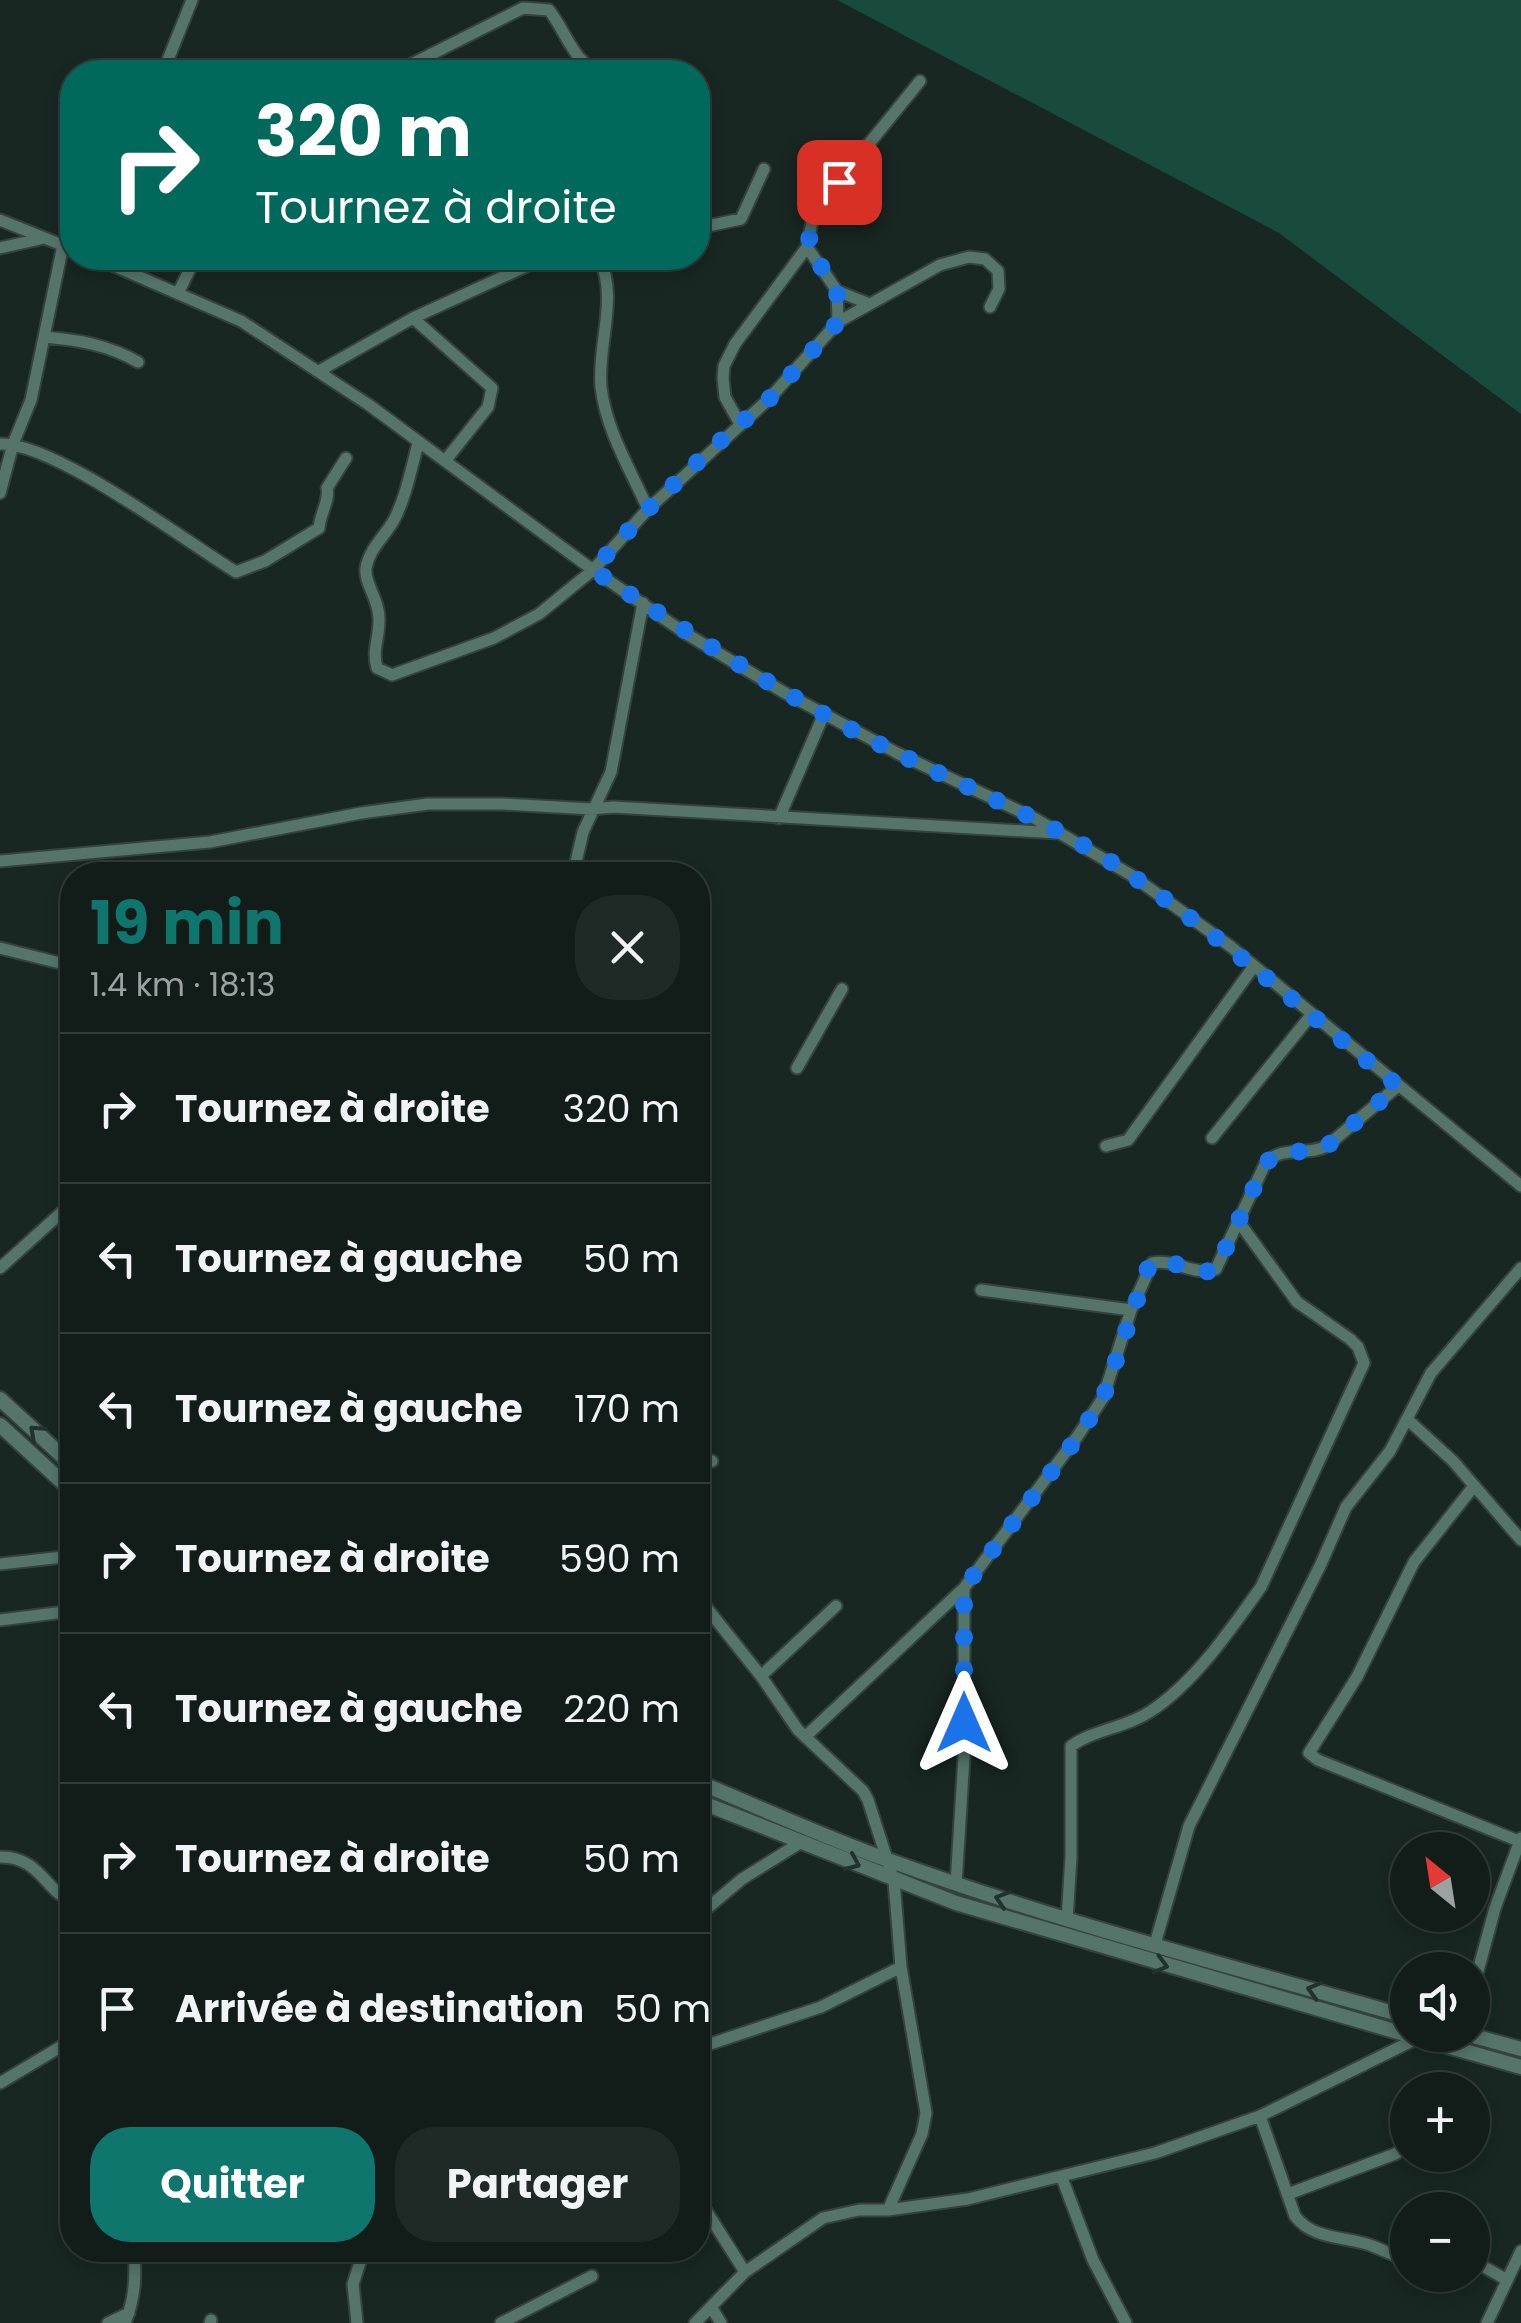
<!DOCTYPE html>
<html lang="fr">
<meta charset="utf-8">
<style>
body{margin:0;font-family:Poppins,sans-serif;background:#1f2a27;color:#f1f3f6;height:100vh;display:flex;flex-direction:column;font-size:38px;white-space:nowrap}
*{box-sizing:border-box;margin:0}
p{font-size:32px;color:#9ca2a2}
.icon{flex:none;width:55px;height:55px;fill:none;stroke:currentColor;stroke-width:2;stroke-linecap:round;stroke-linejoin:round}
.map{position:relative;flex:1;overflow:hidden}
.panel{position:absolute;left:60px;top:862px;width:650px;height:1400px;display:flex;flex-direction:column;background:#121d1a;border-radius:40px;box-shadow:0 5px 15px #0003,0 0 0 2px #313b39}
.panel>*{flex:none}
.guide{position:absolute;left:60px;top:60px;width:650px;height:210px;border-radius:40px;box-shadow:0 5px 15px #0003,0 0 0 2px #313b39;background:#00695c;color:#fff;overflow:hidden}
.needle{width:65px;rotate:330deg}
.controls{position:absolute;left:1390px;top:1832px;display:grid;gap:20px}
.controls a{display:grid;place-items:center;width:100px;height:100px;border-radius:50%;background:#121d1a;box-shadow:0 5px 15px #0003,0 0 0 2px #313b39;font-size:50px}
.pin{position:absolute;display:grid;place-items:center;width:85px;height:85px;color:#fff;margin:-42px;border-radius:20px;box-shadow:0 5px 15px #0006}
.me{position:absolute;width:110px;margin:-55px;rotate:0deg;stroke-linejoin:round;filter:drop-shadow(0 0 8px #0008)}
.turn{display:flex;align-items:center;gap:35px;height:210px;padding:0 30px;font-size:45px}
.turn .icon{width:130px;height:130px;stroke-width:2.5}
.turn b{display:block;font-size:70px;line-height:85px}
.round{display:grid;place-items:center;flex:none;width:105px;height:105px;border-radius:40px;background:#1f2a27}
.headline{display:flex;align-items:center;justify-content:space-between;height:170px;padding:0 30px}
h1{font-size:60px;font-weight:700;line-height:75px;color:#0f766e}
.action{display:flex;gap:20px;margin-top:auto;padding:20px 30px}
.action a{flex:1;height:115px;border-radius:40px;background:#0f766e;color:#fff;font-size:40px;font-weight:700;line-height:115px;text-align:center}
.action a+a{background:#1f2a27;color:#f1f3f6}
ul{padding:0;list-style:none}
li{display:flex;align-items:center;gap:30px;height:150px;padding:0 30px;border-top:2px solid #313b39}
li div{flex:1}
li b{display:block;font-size:38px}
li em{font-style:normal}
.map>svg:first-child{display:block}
</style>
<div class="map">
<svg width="1521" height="2323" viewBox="0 0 1521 2323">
<rect width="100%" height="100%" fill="#182722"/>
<!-- green -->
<path fill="#184b3e" d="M837,0H1521V414L1279,233Z"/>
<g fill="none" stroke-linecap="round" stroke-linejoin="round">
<defs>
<path id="minor" d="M163,72L192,0
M396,72L523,8L549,10C566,31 574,65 601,72
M0,220L72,249
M698,228L741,219L764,169
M807,247L837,291L838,322
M0,248L40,239
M96,258L241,321L369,405L593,570L685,633L785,693L897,753L1034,818L1131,875L1230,946L1521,1186
M599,258C619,297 597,345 601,387C606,430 631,471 648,509
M837,291L867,303
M178,293L190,269L200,258
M413,318L492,388L488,407L445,461
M45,337C79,340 108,345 138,362
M319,371L413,318L544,258
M740,424L725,397L723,378L724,366L735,344L807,247L812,222L824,199L920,81
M0,444C54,442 185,541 236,572L265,561L319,528C320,514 330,500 327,488L346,458
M418,444C411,469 406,497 394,520C385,536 369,549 366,568C364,584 380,600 379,621C379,639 372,650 377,668L392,675L494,638L539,614L593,570L648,509L770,398L838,322L940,265L969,257L985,259L998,271L999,289L990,307
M0,493L13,444L31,400L63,245L72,228
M779,818L824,714
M0,861L210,842L361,813L428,804H503L592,809L613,807L1058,833
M573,875L583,832L611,772L643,603
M0,948L72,966
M797,1068L842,989
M1212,1138L1312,1014
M1106,1146L1128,1140L1254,966
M0,1268L72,1203
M981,1290L1131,1310
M1407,1419L1453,1461L1521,1540
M698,1465L712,1461
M1474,1486L1414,1562L1357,1677L1309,1753L1318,1760L1521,1842
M0,1564L72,1556
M698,1597L761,1676L798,1730L863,1791L868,1800L894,1881L901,1967L926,2113L922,2134L888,2210
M0,1620L72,1611
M761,1676L836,1606
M806,1736L964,1588L1077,1437L1103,1398L1131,1310L1152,1263C1174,1258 1195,1277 1216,1269L1265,1164C1282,1144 1306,1157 1327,1146L1398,1086
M0,1857C41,1856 47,1895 72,1900
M956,1884L964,1757V1588
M698,1916L742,1879L803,1841
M1067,1920L1071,1857V1746C1095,1729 1126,1728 1151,1711C1195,1682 1231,1629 1261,1587L1364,1363L1358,1347L1350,1339L1297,1302L1239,1222
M1155,1944L1189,1826L1320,1566L1346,1507L1390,1451L1431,1373L1521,1268
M1472,1993L1495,1908L1521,1838
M710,2044L821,2007L901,1967
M0,2083L72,2040
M1260,2116L1295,2216C1313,2240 1344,2236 1370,2245C1383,2250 1395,2256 1408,2261
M1062,2178L1093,2260L1126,2323
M1288,2194L1395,2154L1408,2146
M698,2198L745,2272
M1472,2260L1507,2280
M711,2307L721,2323
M108,2323L129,2313
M125,2323C135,2298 136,2277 134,2250
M210,2323L211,2320
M357,2323L353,2284L364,2250
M501,2323L592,2276
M695,2323L745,2272L823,2218L859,2210H888L968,2199L1155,2153L1260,2116L1418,2038
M1487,2323L1521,2251"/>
<path id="tertiary" d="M0,1399L72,1465
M0,1425L72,1491
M698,1782C761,1808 824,1837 888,1860C1058,1922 1234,1967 1408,2017
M698,1801L956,1903L1408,2035
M1408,2035L1521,2067
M1470,2035L1521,2049"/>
</defs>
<!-- minor casing -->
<use href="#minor" stroke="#35433e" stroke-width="15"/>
<!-- tertiary casing -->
<use href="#tertiary" stroke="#35433e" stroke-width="18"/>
<!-- minor -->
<use href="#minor" stroke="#55756b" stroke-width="11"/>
<!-- tertiary -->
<use href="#tertiary" stroke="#55756b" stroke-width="14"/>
</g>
<!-- one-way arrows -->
<defs><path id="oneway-chevron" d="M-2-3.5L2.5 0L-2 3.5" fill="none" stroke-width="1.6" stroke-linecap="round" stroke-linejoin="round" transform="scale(2.5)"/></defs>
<g stroke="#20332e">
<use href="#oneway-chevron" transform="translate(36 1432) rotate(-138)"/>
<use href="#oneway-chevron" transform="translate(853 1863) rotate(24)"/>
<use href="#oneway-chevron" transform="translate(1002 1899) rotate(-162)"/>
<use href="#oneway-chevron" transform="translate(1161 1965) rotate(15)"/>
<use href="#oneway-chevron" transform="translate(1314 1990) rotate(-164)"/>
</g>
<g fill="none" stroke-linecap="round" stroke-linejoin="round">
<!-- route -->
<path stroke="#1a73e8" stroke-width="18" stroke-dasharray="0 32.4" d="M839,182C821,202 811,221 808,247L837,290L838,322L770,398L711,449L648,509L593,570C692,635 790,700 897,753C976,792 1058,825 1131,875C1225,940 1310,1015 1398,1086L1327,1146C1306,1157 1283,1144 1265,1164L1216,1269L1205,1272L1160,1260L1148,1268L1103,1398L1077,1438L964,1588V1723"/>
</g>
</svg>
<div class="controls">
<a><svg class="needle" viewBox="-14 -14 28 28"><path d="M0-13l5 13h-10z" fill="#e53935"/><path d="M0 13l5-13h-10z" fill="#9ca2a2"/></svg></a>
<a><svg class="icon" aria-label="sound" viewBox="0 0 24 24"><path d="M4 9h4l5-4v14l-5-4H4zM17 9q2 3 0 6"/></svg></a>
<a>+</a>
<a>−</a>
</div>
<div class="pin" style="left:839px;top:182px;background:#d93025"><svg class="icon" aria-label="arrive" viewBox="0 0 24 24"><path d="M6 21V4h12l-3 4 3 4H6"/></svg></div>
<svg class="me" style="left:964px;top:1723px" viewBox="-20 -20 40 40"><path d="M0-17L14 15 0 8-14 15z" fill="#1a73e8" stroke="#fff" stroke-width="4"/></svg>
<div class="guide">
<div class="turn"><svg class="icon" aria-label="right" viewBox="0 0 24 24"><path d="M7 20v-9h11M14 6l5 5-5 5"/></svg><div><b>320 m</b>Tournez à droite</div></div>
</div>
<section class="panel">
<div class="headline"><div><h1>19 min</h1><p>1.4 km · 18:13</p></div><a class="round"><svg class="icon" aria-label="close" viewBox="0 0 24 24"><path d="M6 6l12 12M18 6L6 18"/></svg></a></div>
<ul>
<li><svg class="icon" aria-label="right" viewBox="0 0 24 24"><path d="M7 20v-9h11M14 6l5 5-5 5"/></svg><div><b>Tournez à droite</b></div><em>320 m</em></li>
<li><svg class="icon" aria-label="left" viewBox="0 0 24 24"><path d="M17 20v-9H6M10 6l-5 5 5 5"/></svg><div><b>Tournez à gauche</b></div><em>50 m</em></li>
<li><svg class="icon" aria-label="left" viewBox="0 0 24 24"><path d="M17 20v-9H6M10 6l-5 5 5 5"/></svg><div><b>Tournez à gauche</b></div><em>170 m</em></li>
<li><svg class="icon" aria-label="right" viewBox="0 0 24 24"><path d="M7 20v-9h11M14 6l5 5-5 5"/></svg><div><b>Tournez à droite</b></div><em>590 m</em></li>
<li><svg class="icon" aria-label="left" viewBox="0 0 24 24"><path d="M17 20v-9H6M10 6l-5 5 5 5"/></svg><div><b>Tournez à gauche</b></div><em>220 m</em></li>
<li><svg class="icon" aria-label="right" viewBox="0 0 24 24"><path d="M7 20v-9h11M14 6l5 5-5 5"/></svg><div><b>Tournez à droite</b></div><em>50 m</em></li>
<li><svg class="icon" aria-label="arrive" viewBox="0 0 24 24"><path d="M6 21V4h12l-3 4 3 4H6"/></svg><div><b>Arrivée à destination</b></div><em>50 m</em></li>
</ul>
<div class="action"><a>Quitter</a><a>Partager</a></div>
</section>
</div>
